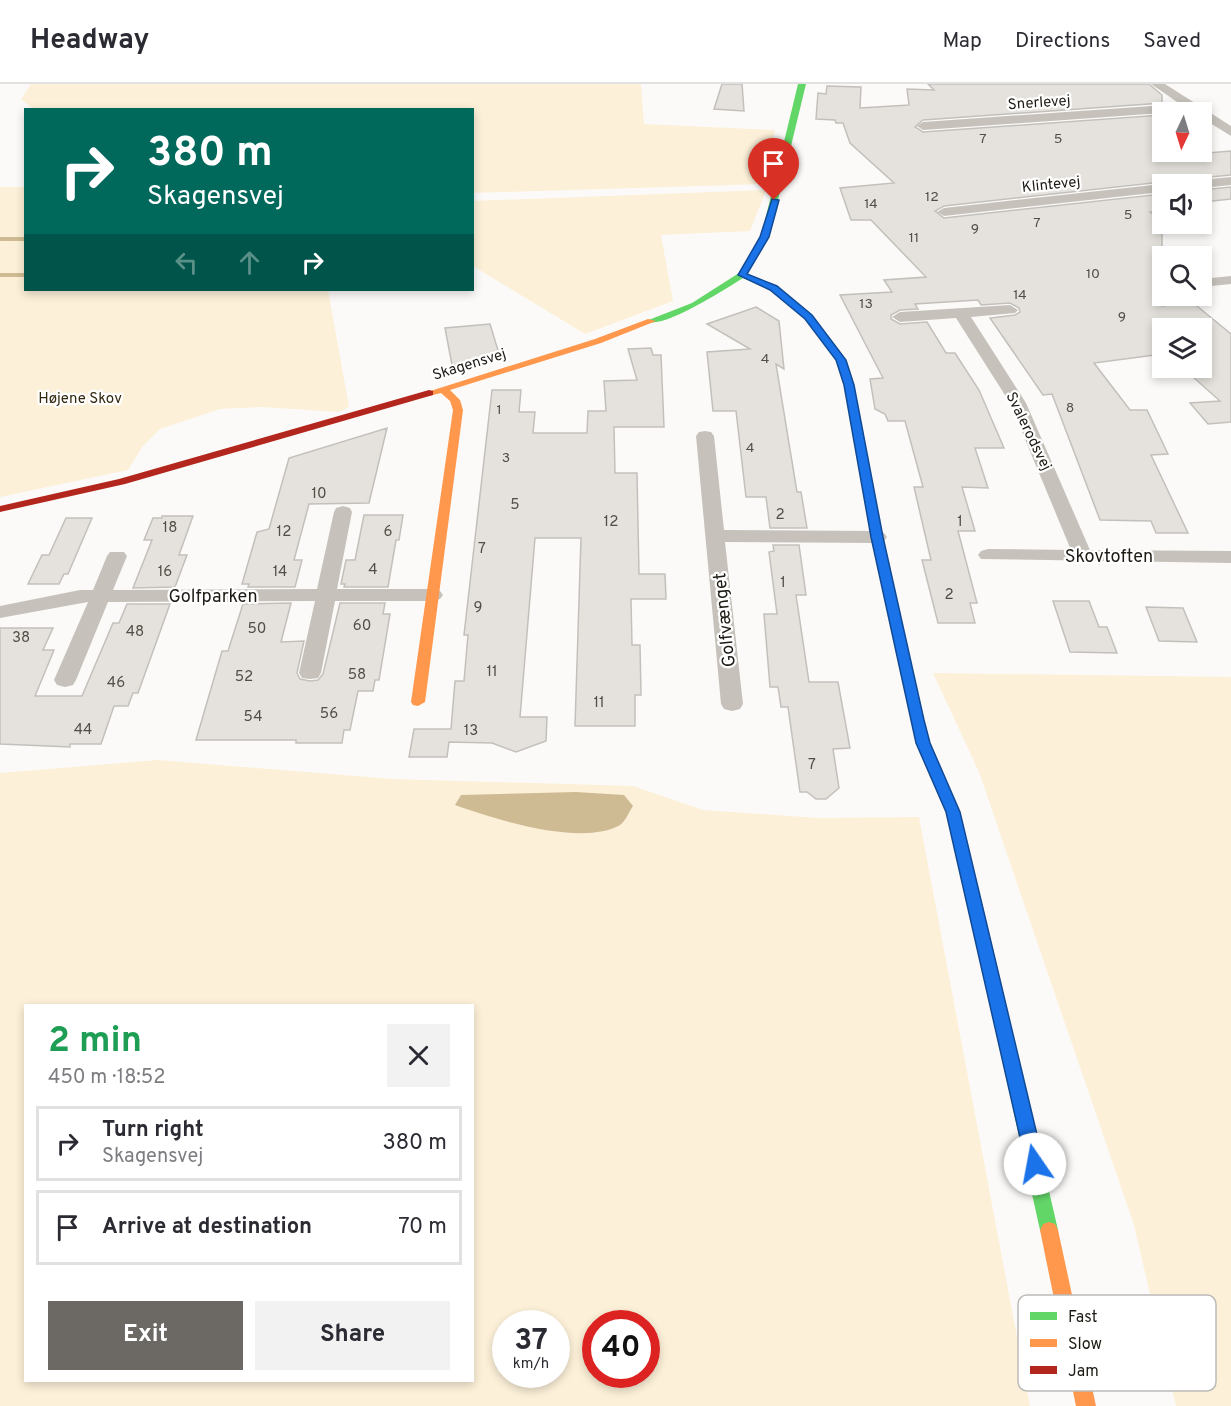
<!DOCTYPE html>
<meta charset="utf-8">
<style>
body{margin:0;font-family:Overpass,sans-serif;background:#f2f2f3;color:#2b2b33;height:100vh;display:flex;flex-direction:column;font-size:22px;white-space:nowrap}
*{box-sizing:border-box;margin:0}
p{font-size:20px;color:#7c7c81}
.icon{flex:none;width:33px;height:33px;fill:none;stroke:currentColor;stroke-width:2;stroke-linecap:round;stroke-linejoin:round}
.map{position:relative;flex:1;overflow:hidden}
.panel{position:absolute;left:24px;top:920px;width:450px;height:378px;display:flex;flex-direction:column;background:#fff;border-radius:0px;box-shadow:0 3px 9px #0003}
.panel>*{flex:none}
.banner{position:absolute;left:24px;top:24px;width:450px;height:183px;border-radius:0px;box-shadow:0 3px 9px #0003;background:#00695c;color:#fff;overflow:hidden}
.needle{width:39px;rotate:184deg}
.controls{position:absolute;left:1152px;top:18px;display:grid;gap:12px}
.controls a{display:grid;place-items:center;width:60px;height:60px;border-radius:0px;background:#fff;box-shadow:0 3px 9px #0003;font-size:30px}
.speed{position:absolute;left:492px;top:1226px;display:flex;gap:12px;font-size:30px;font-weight:700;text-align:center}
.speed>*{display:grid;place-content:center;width:78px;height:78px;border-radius:50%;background:#fff;box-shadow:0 3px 9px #0003;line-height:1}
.speed small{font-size:15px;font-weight:400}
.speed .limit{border:9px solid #d22;background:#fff;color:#111}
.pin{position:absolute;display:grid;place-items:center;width:51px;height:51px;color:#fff;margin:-62px -26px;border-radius:50% 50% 50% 0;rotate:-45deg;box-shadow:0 0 6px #0007}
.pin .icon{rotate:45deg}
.me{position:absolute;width:66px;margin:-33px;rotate:348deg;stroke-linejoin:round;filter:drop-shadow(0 0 4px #0008)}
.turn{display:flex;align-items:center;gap:21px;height:126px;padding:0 24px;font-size:27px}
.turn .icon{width:78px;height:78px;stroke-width:2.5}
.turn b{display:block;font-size:42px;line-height:51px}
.lanes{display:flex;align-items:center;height:57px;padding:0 24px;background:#0003;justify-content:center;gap:30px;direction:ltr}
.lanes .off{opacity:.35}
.round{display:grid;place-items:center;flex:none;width:63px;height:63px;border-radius:0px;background:#f2f2f3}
.summary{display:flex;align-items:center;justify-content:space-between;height:102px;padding:0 24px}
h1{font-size:36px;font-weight:700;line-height:45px;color:#1e9e55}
.action{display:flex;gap:12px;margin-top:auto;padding:12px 24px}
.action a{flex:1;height:69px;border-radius:0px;background:#6c6964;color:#fff;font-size:24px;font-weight:700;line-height:69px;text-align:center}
.action a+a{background:#f2f2f3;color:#2b2b33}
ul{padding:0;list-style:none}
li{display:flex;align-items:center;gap:18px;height:75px;margin:0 12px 9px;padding:0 12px;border:3px solid #e1e1e2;border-radius:0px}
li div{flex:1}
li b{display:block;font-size:22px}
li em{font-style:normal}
header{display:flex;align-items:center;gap:36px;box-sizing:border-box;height:84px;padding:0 30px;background:#fff;border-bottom:2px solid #e1e1e2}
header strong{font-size:28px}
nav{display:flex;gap:33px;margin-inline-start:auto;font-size:21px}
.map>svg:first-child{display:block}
</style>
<header>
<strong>Headway</strong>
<nav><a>Map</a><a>Directions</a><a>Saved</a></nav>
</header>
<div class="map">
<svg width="1231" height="1322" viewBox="0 0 1231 1322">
<rect width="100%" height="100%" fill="#fcfaf8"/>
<!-- green -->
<path fill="#fcf0d8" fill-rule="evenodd" d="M31,0H641L644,40L775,46L765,100L473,109L472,26L32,24L21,15Z
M0,103H25L26,206H328L349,323L339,328L262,323L220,325L160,345L143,362L128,386L0,413Z
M766,106L750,147L661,151L673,217L585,250L473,182V117Z
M933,589L1231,593V1322H1176L1134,1141L979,688Z
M158,676L393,695L633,702L703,726L818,734L919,733L1030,1322H0V689ZM26,921H472V1296H26ZM506,1239H556V1290H506ZM596,1239H646V1290H596Z"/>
<!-- water -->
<path fill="#cebb93" d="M576,708L624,711L633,722C629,728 625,738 620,741C582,763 494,735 455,721L461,711Z"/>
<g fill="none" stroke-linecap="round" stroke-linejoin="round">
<!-- stream -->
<path fill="#cebb93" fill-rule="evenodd" d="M0,153H26V157H0Z
M0,189H26V193H0Z"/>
</g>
<!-- building -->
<path fill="#e5e2dd" stroke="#c3c0bc" stroke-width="1.5" d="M722,0H742L744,27L714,25Z
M928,0H1149L1162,11V19L923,36L915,43L923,48L1162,31V68L1203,66L1207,69L1231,67V91L1200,94L1191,100H1166L1162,98L944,122L935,127L944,134L1162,110V127L1150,128L1162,138V222L1192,218L1231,250V338L1208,340L1190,319L1220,317L1183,284H1202V244H1162V270L1094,279L1130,326H1147L1168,370L1151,371L1188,449H1156L1151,437L1100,436L1052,310L1043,311L990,234L1015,231L1020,228L1019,224L1010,219L981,221L978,216L915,220L918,225L900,226L891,231V235L900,240L927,238L946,269H955L979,306L1004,364H975L988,404L962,403L975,447H958L977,519H970L975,539H938L922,476H931L914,403H923L905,337H888L885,330L875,325L870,295L883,294L840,211L892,208L884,196L926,193L871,136H851L840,104L894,99L850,59L843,39H836L835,36L816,35L818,9L826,10L827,2L861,3L860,24L909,21L907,5L934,6Z
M1231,103V115L1203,118L1208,122H1202V106Z
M756,223L779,237L784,285L776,280L797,408H801L807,444H770L766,413H746L736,327H713L707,268L750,265L707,240Z
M490,240L500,273L482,279L452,281L445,244Z
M651,264L653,271H661L664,343H614L615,389H637L639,490H665L666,515H631L632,561H640L641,611H635V642H575L581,454H535L520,633H547L546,657L516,668L492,659L449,658L447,673H409L414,645H451L455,597H464L468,551H464L492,306H521L519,328H535L533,349H587L588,327H606L604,297L637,296L628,265Z
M387,344L369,419L309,420L294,476H302L295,503H248L249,500H242L257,448L269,445L289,374Z
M364,431H403L399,456H396L388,503H344L345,500H341L346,476H355Z
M162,432H193L179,471H187L175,503L133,504L152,456H144L153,434H162Z
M66,434H92L68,490H64L59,500H28L42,471H49Z
M773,461H799L806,511H796L809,598H838L850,664L833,665L839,704L826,715H816L807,708H800L788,623H781L778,603H770L764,530H777L769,468L774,467Z
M1053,517H1089L1099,543H1107L1117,569L1070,568Z
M291,519L281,558L304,557L297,589L300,595L310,597L318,596L323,590L340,519H385L383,530H390L379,596H375L373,607H358L350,646H344L342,659H296V656H196L222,567H228L243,520Z
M127,520H170L138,609H133L128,622H114L101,660H70V663L0,660V544H53L43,566H54L35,612H82L113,539H119Z
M1146,523L1183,524L1197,558L1159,557Z"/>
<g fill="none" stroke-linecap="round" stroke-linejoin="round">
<!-- street -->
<path fill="#c6c2bb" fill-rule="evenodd" d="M1151,0H1165L1231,42V52L1202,34V28L1190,27L923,46L917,42L923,38L1180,20Z
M1231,93V101L1202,104V100H1193L1200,96Z
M1162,100H1164L1162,108L944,132L937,128L944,124Z
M1231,192V200L1202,203V195Z
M1010,221L1018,226L1015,229L971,233L1026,319L1090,466L1231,467V479L981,475L978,471L981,467L988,465L1071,466L1010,319L956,234L900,238L892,233L900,228Z
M705,347L711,348L714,352L724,446L877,447L884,449L887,453L884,457L877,459L725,458L743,620L740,625L732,627L724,625L721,620L696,352L699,348Z
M343,422L350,424L352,428L337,505H433L440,507L443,511L440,515L433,517H335L321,589L318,594L310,595L302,594L299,589L315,517L108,518L76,596L73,601L65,603L57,601L54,596L88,518L0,534V522L80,506H93L107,472L110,468H124L127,472L113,506L317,505L334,428L336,424Z"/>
<!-- fast -->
<path fill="#63d668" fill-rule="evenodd" d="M798,0H806L769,153L747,190L777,202L812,231L846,276L854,301L883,453L915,599L909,603L903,599L871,453L844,301L836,276L806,235L771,206L743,194C727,204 661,247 646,237L692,219L739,189L761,153Z
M993,893L999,895L1001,899L1058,1146L1055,1152L1049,1154L1043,1152L1040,1146L985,899L987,895Z"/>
<!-- slow -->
<path fill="#ff974d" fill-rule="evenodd" d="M648,235L656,237L601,259L450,306L460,316L463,326L425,618L418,622L413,621L411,618L453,326L450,317L441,309L429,312L424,309L595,255Z
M1049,1138L1055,1140L1058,1146L1096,1322H1076L1040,1146L1043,1140Z"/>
<!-- jam -->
<path fill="#b3261e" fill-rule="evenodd" d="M429,306L433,307V311L125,400L0,428V422L119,395Z
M909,595L915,599L930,659L960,728L1001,899L999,903L993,905L987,903L985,899L946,728L916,659L903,599Z"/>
</g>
<!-- route -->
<path fill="#1a73e8" stroke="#114b97" stroke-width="1.5" d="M772,115L779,116L769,153L747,190L777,202L812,231L846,276L854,301L883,453L924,636L930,659L960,728L1044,1080L1041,1085L1035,1087L1029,1085L1026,1080L946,728L916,659L911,636L871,453L844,301L836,276L805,235L770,206L738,191L760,153Z"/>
<g text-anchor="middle" stroke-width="4.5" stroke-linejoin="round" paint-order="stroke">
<!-- far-number labels -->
<g font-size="14" fill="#514e47">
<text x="983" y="59">7</text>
<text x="1058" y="59">5</text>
<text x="932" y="117">12</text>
<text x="871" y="124">14</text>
<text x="1128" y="135">5</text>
<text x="1037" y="143">7</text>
<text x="975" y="149">9</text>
<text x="914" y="158">11</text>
<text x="1093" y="194">10</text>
<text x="1020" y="215">14</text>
<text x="866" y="224">13</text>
<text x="1122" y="237">9</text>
<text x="765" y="279">4</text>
<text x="1070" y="328">8</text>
<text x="499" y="330">1</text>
<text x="750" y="368">4</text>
<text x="506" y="378">3</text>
</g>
<!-- far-street labels -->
<g font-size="15" fill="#1e1b14" stroke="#fff">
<text transform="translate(1039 18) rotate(-4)" y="5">Snerlevej</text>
<text transform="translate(1051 100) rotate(-6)" y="5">Klintevej</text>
<text transform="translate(469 280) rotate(-17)" y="5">Skagensvej</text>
<text transform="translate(1029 347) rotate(64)" y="5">Svalerodsvej</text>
</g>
<!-- far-park labels -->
<g font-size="15" fill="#33270d" stroke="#fff">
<text x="80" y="319">Højene Skov</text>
</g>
<!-- number labels -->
<g font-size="15" fill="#514e47">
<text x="319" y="414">10</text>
<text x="515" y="425">5</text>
<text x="780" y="435">2</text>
<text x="611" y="442">12</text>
<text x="960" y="442">1</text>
<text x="170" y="448">18</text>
<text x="284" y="452">12</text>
<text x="388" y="452">6</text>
<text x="482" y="469">7</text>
<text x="373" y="490">4</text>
<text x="165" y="492">16</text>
<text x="280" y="492">14</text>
<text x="783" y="503">1</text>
<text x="949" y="515">2</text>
<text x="478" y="528">9</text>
<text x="362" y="546">60</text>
<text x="257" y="549">50</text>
<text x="135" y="552">48</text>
<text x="21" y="558">38</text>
<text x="492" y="592">11</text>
<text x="357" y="595">58</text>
<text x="244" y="597">52</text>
<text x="116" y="603">46</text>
<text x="599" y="623">11</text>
<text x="329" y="634">56</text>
<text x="253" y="637">54</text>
<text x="83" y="650">44</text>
<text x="471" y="651">13</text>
<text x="812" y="685">7</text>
</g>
<!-- street labels -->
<g font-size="18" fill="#1e1b14" stroke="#fff">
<text x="1109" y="478">Skovtoften</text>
<text x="213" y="518">Golfparken</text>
<text transform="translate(724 536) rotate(-96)" y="6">Golfvænget</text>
</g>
</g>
<!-- legend -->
<rect x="1018" y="1211" width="198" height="96" rx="9" fill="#fff" stroke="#bcbbb8" stroke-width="1.5"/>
<rect x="1030" y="1228" width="27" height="8" fill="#63d668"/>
<rect x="1030" y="1255" width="27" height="8" fill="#ff974d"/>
<rect x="1030" y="1282" width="27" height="8" fill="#b3261e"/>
<g font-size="16" fill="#1e1b14">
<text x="1068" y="1238">Fast</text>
<text x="1068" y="1265">Slow</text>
<text x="1068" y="1292">Jam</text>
</g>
</svg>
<div class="controls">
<a><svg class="needle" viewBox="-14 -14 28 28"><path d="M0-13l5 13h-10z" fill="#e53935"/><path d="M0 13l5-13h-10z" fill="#7c7c81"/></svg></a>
<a><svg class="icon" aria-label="sound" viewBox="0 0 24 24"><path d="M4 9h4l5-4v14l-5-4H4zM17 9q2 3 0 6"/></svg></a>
<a><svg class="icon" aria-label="search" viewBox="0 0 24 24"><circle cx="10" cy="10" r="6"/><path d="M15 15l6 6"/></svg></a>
<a><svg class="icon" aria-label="layers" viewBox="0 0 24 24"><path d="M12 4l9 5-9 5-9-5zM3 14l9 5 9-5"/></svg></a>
</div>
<div class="speed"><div>37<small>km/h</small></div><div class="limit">40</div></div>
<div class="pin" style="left:774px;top:116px;background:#d93025"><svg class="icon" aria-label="arrive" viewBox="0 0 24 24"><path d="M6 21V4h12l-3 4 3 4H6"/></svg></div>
<svg class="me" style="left:1035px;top:1080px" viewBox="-20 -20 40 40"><circle r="19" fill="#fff"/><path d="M0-13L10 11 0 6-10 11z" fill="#1a73e8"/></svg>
<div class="banner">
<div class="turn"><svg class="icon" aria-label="right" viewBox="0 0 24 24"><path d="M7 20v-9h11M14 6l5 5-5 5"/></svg><div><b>380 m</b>Skagensvej</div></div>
<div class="lanes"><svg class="icon off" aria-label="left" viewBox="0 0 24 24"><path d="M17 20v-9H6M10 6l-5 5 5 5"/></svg><svg class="icon off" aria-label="ahead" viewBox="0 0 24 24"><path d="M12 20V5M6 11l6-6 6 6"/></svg><svg class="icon" aria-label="right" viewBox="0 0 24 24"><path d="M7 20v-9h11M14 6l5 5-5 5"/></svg></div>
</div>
<section class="panel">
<div class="summary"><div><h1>2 min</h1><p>450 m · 18:52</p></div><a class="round"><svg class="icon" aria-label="close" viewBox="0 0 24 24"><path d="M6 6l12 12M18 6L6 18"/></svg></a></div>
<ul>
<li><svg class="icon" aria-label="right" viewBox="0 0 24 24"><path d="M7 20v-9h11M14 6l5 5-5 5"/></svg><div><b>Turn right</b><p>Skagensvej</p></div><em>380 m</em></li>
<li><svg class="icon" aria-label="arrive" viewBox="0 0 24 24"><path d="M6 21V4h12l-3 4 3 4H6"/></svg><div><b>Arrive at destination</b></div><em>70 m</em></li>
</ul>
<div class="action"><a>Exit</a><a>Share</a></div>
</section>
</div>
